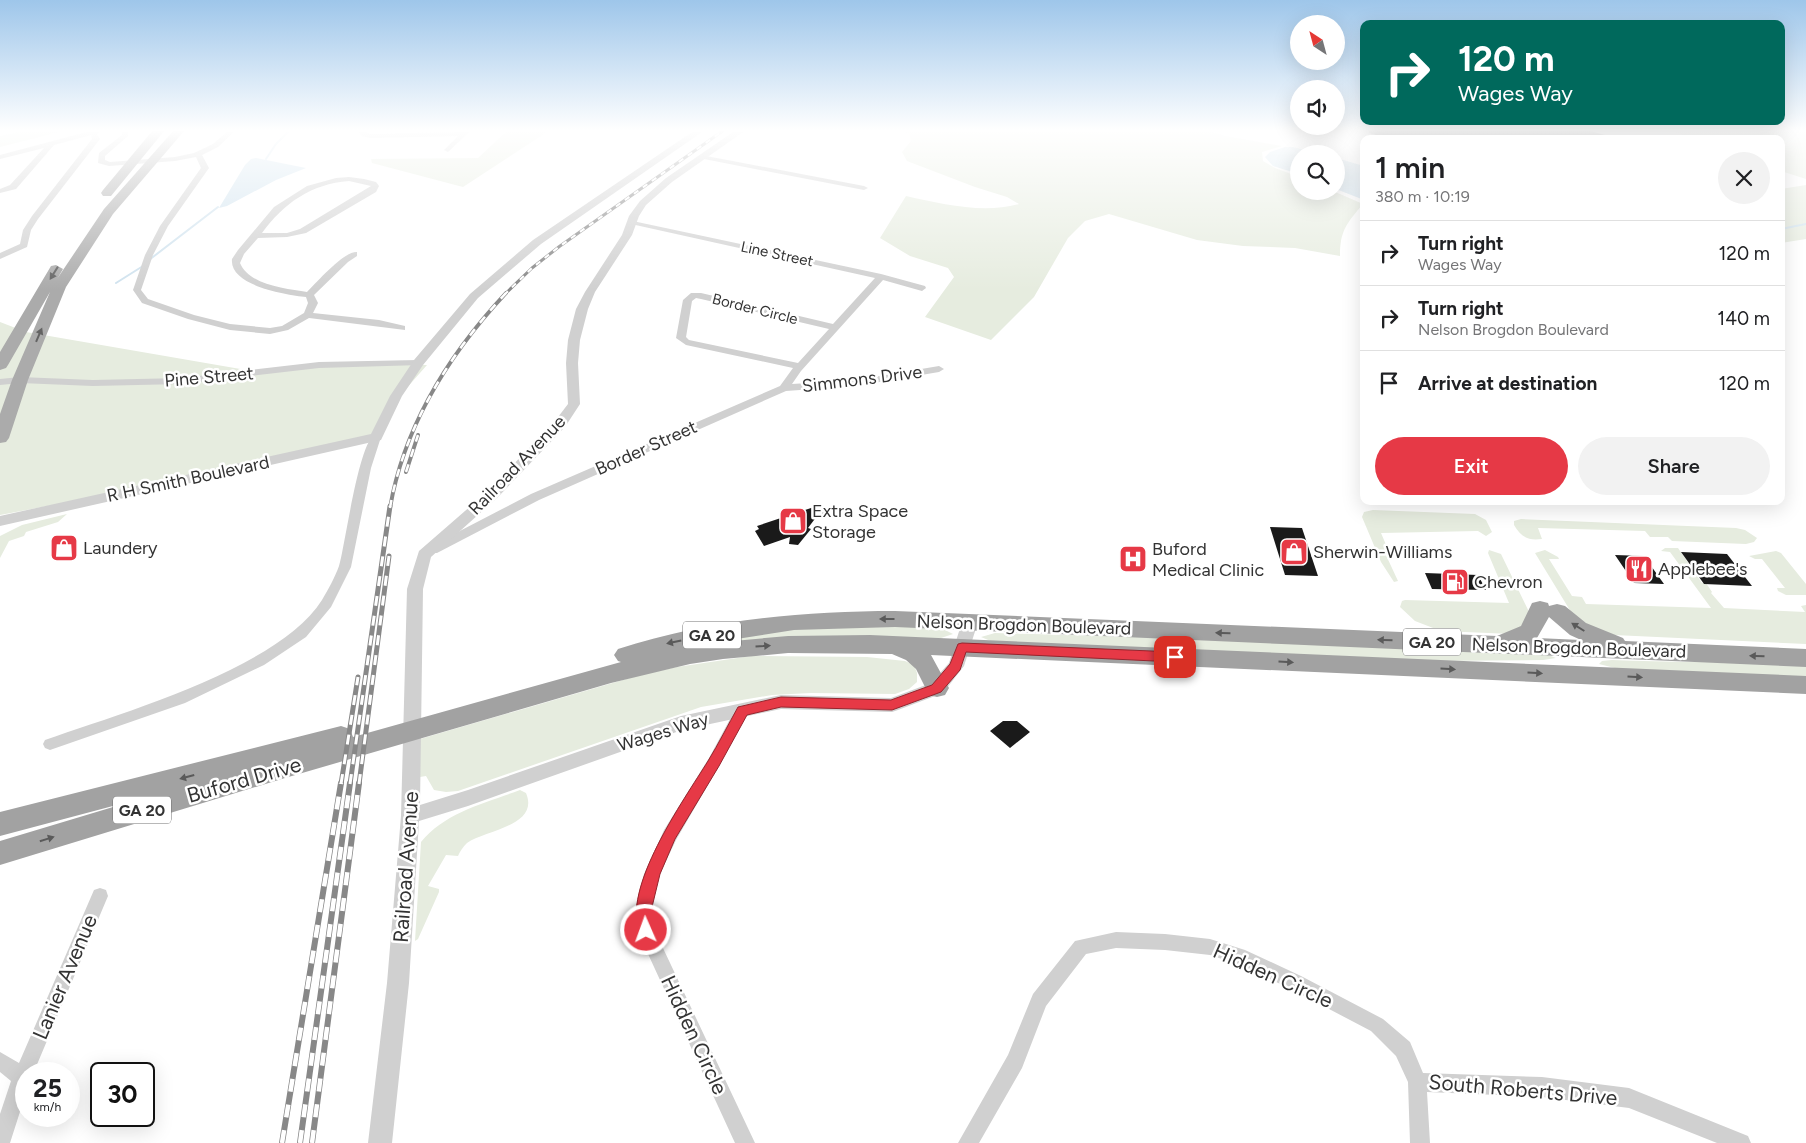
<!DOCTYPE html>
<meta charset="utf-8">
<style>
body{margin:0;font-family:Figtree,sans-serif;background:#f2f2f2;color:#202124;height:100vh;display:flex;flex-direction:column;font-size:19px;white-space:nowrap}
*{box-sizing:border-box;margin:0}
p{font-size:16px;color:#757577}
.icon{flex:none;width:28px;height:28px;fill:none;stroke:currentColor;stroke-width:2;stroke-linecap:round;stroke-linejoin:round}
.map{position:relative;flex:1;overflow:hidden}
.drawer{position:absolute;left:1360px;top:135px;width:425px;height:370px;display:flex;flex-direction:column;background:#fff;border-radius:10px;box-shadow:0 5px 20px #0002}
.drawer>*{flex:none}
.hud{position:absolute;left:1360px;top:20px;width:425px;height:105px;border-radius:10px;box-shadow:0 5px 20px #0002;background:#00695c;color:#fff;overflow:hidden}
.needle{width:32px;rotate:324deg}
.buttons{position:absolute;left:1290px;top:15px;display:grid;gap:10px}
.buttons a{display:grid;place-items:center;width:55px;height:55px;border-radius:50%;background:#fff;box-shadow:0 5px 20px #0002;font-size:25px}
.speed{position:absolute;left:15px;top:1062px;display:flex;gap:10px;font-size:25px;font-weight:700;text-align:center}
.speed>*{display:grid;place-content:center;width:65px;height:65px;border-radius:50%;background:#fff;box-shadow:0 5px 20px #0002;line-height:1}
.speed small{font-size:12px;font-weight:400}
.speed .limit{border:2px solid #111;border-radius:8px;background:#fff;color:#111}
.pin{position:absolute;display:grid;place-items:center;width:42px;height:42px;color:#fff;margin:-21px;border-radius:10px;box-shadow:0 2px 8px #0006}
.me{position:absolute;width:55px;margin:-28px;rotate:358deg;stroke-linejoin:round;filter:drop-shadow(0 0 4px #0008)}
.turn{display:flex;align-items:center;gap:18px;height:105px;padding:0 15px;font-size:22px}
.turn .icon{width:65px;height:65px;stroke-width:2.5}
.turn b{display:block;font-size:35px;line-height:42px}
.round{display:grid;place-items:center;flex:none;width:52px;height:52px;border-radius:26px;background:#f2f2f2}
.summary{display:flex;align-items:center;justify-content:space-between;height:85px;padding:0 15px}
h1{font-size:30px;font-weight:600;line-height:38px}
.action{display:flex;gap:10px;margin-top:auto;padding:10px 15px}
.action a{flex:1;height:58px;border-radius:30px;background:#e63946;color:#fff;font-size:20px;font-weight:600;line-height:58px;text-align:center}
.action a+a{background:#f2f2f2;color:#202124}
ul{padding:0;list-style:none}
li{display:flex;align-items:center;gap:15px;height:65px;padding:0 15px;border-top:1px solid #e0e0e0}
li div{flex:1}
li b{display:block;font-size:19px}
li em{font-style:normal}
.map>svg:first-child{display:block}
</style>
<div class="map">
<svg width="1806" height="1143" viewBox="0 0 1806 1143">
<rect width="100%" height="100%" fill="#fff"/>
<!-- green -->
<path fill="#e6ecdf" d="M67,130L0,147V136L24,131Z
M508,130H550L463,187L372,163L371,159L478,158Z
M897,130H1207L1225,136L1282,146L1262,152L1263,161L1275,168L1299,177V191H1333L1363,204C1347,223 1340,230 1340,256L1295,248L1243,246L1197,240L1109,214L1085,221L1068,238L1034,297L991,340L925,317L954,277L948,268L910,256L880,238L906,196C942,204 983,214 1019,204L1007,197L975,187L907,161L902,152L911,141L909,133Z
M1670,130H1806V179L1781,171V139H1693Z
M1806,185V239L1781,243V189Z
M0,322L26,332L252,371L348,363L427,365L397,399L374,435L195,478L0,515Z
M1373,510L1475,514L1486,520L1492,532L1486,536L1478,531L1381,533L1387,547L1385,553L1398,581L1394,582L1381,562L1362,517L1364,512Z
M67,514L58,522L26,532L24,536L9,541L0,558V536L22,525Z
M1521,519L1736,528L1745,530L1757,538L1754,542L1746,544L1672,541L1668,537H1650L1645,531L1538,528L1542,539C1528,541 1521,537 1514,525V521Z
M1665,548H1678L1702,583H1706L1712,592L1711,593L1724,608L1805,612L1801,606L1806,605V644L1614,635L1592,628L1571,612L1535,553L1545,550L1558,557L1559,559H1549L1572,596L1582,597L1586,604L1711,608L1670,552L1661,551Z
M1489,550L1501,554L1531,616V620L1512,634L1441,631L1415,621L1400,607L1402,601L1405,600L1509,603L1488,553Z
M1776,551L1781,553L1806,584V595H1786L1778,591L1777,588H1785L1762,559H1755L1749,556Z
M801,626H937L953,634L938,639L693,649L740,634Z
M995,633L1068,635L1137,633L1545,654L1556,658L1543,660L1423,661L993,642L981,637Z
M751,656L867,657L905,661L914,665L917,673V682L909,689L895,694L811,693L772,695L701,707L458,791L446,792L434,790L426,776L420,777V739L640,675L677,667Z
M1612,660C1677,663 1741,661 1806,664V678L1619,669L1599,664L1602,661Z
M520,790L526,793C540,826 485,830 467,843C463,847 460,851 458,856L446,855L428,886L439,889V892L418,939L415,941L421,842C445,812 486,803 520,790Z"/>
<!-- water -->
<path fill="#cfe2ee" d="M1285,147H1293L1320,154H1299V174L1273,166L1265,157L1270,152Z
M256,158L306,168L276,180L227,206L219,208L245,165L251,159Z
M1336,158L1364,166V200L1336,189Z"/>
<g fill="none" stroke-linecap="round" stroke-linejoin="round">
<!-- stream -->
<path stroke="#cfe2ee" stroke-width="2" d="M266,159L276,144L290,130
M1781,229L1806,224
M149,260L218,207
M116,283L143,266"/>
</g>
<!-- building -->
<path fill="#1a1a1a" d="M1369,130H1587L1608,136V139H1389L1369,133Z
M820,505L826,514L817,516L808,528L811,529L798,545L789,544L790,537L764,546L755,531L759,529L757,526Z
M1270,527L1302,528L1318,576L1285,575Z
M1681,552L1727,554L1752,586L1704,584Z
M1615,555L1644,556L1664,584L1634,583Z
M1425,573L1478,575L1486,590L1432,589Z
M1003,721H1017L1030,732L1010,748L990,731Z"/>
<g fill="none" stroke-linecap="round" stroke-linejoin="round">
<!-- minor -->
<path fill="#d0d0d0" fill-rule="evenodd" d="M94,130L102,131L97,134L100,139L38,219L31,230L27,247L0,259V253L20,244L23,230L32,216L92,139L91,135L54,145L16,189L0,193V189L10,185L44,148L0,159V155Z
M122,130H128V136L105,156V160L110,162L175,157L194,153L213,144L229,130H236L218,147L202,155L209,168L168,226L153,255L141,290L148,299L194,315L230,324L270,328L282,326L304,313L308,303L306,297C287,295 229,286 232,259L238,250L274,207L307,186L336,178L349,177L364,179L376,182L379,186L376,192L306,233L287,237L258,238L244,254L240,263C249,285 286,289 307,292C317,282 344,251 357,252V256L348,262L314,295L318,303L313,313L379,320L405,326V330L309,318L288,330L270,334L230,330L188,319L142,303L133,290L145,255L160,226L201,168L196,157L175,161L109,166L98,163L99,153L122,135ZM349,181L371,186L300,229L287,233H262C284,203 311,184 349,181Z
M357,130H364L370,134L462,132L464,130L469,132L448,152L444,150L458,136L370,138L362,136Z
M701,155L864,186L868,188L864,190L704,159L700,157Z
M628,220L881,274L925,286L926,288L922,291L883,280L801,371L792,384L856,380L939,366L944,369L939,372L856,386L786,391L539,500L437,553H429L427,550L429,547L531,494L780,386L793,368L686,345L676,338L683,300L691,293H701L833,324L875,278L631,224H628ZM696,298L701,299L829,329L798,363L689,340L686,337L692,301Z
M418,360L421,361V365L319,368L182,384L93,386L20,383L0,385V379L20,377L93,380L182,378L319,362Z
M376,434L381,437L371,468L351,567L331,607L306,637L264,665L185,703L50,750L45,748L43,744L45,740C121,713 278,669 322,600C328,590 335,577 339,566C345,547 359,438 376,434Z
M742,704L747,706L749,710L719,766L676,840L660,874L652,907L654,929L755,1143H735L637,930L636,907L644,874L664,830L709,758L737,706Z
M100,888L106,890L108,896L33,1074H26V1093L10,1143H0V1114L11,1081L0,1072V1052L19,1063L94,890Z
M1116,932L1165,934L1210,939L1245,950L1301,976L1383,1019L1410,1042L1423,1073L1542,1077L1629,1088L1748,1136L1751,1143H1717L1629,1108L1542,1097L1427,1092L1430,1143H1410L1408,1082L1396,1056L1371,1031L1289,988L1237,964L1210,955L1165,950L1116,948L1086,954L1046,1006L1022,1068L979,1143H958L1008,1055L1033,994L1075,941Z"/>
<!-- tertiary -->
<path fill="#d0d0d0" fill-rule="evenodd" d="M695,130H705L541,244L478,298L423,365L402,396L381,440L0,526V516L371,434L390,396L414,360L470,294L533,240Z
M736,130H746L672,182L646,205L639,216L632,235L595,292L588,309L580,340L578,363L580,404L565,427L498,497L431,557L423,589L420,805L468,790L681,716L781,695L891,698L931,683L949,663L962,622L964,618L970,616L976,618L978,622L964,666L943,693L898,710L892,712L781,709L682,730L468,806L419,821L409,983L392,1143H368L387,983L401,816L407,589L419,551L488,491L555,421L568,404L566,363L568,340L576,309L585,292L622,235L629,216L640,201L666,178Z"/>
<!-- primary -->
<path fill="#ababab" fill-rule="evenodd" d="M153,130H165L111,196H103L101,193L103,190Z
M174,130H185L113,214L66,287L28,380L9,438L6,442L0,443V414L12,380L50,292L8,365L6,368L0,370V352L51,266L56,265L63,269L57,279L104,209Z"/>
<!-- trunk -->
<path fill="#a2a2a2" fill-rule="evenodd" d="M1540,601L1548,603L1549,606L1557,604L1565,606L1586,623L1623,638L1625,641L1806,649V667L895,627L794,630L711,643L788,636L870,635L1806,676V694L931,655L949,688L945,695L937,697L929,695L916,669L906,660L892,654L788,653L723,659L690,664L611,683L285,778L0,865V841L143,798L0,836V812L341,726L350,729L353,737L621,662L618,661L614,655L618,649C708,620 801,611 895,611L1497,636L1521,626L1532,603ZM1549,617L1570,635L1581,640L1537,638Z"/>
<defs>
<path id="rail-far3" d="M504,295L532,268L560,246L724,130"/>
<path id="rail-far2" d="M406,472L418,435
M390,508C404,426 450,353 506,293"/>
<path id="rail-far1" d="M341,784L358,677
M350,784L390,506
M359,784L389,556"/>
<path id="rail" d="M282,1143L341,783
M300,1143L350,783
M312,1143L359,783"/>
</defs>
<!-- rail-far3 casing -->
<use href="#rail-far3" stroke="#888" stroke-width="3"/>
<!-- rail-far2 casing -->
<use href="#rail-far2" stroke="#888" stroke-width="4"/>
<!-- rail-far1 casing -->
<use href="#rail-far1" stroke="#888" stroke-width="5"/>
<!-- rail casing -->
<use href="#rail" stroke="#888" stroke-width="6"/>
<!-- rail-far3 -->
<use href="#rail-far3" stroke="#fff" stroke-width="2" stroke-dasharray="5.5" stroke-linecap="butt"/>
<!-- rail-far2 -->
<use href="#rail-far2" stroke="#fff" stroke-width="2.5" stroke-dasharray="8" stroke-linecap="butt"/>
<!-- rail-far1 -->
<use href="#rail-far1" stroke="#fff" stroke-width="3" stroke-dasharray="10" stroke-linecap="butt"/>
<!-- rail -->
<use href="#rail" stroke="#fff" stroke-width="4.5" stroke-dasharray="13" stroke-linecap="butt"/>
</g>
<!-- one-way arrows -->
<defs><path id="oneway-solid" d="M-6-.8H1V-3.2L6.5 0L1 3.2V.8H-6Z" transform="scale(1.25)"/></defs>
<g fill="#636363">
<use href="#oneway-solid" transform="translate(54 273) rotate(122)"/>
<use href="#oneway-solid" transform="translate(39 335) rotate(-67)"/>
</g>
<g fill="#5a5a5a">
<use href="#oneway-solid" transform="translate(887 619) rotate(180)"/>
<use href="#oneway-solid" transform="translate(1578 627) rotate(-148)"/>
<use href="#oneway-solid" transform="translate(1223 633) rotate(-178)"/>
<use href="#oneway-solid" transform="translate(1385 640) rotate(-178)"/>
<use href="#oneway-solid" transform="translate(674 642) rotate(168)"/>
<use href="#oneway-solid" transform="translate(763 646) rotate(-4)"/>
<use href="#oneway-solid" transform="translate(1757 656) rotate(-178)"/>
<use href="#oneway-solid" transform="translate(1286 662) rotate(3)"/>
<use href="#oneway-solid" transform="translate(1448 669) rotate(3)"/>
<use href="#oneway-solid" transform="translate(1535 673) rotate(3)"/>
<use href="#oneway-solid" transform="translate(1635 677) rotate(3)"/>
<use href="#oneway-solid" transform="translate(187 777) rotate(165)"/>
<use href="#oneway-solid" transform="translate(47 839) rotate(-17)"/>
</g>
<!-- sky -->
<linearGradient id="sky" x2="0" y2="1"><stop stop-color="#9ec6ea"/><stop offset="0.45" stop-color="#fff"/><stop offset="1" stop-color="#fff" stop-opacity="0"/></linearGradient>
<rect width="1806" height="290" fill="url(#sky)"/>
<!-- route -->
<path fill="#e63946" stroke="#96252e" d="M962,643L1175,652L1180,654L1182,657L1180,660L1175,662L966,652L960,670L941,692L892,710L781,707L747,715L719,766L675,839L660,874L652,907L654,930L651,935L646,937L640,935C620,889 684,800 708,761C719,743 728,725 738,707L781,697L891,700L932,685L950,664L958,644Z"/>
<!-- icons -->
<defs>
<symbol id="shop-square" viewBox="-11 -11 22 22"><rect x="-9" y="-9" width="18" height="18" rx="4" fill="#e63946" stroke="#fff"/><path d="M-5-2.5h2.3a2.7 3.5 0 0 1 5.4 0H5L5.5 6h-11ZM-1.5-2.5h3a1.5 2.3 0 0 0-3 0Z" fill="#fff"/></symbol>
<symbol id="hospital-square" viewBox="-11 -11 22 22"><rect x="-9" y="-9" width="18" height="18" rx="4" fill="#e63946" stroke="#fff"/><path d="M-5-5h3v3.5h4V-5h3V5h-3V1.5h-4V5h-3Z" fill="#fff"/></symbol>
<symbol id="restaurant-square" viewBox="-11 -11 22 22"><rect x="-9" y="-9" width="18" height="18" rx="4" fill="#e63946" stroke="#fff"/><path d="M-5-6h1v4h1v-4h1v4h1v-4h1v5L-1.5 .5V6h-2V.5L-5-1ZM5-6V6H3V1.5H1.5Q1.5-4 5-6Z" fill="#fff"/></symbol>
<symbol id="fuel-square" viewBox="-11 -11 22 22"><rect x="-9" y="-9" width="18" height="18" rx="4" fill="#e63946" stroke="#fff"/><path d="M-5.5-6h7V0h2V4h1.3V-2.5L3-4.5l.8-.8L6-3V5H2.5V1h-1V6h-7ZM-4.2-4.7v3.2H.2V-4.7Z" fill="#fff"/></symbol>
</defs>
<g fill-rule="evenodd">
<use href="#shop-square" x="777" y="505" width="32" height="32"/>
<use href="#shop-square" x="48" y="532" width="32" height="32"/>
<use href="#shop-square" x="1278" y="536" width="32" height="32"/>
<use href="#hospital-square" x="1117" y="543" width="32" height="32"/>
<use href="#restaurant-square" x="1623" y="553" width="32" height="32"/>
<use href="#fuel-square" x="1439" y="566" width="32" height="32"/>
</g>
<g text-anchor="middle" stroke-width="5" stroke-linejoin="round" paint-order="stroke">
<!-- far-street labels -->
<g font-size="15" fill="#333" stroke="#fff">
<text transform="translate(777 254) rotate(12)" y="5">Line Street</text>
<text transform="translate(755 309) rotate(14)" y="5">Border Circle</text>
</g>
<!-- shield labels -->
<g fill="#fff" stroke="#707070" stroke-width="1">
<rect x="683" y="621.5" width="58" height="27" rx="4"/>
<rect x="1403" y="628.5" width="58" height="27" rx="4"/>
<rect x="113" y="796.5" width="58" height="27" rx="4"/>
</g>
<g font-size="16" font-weight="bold" fill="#333">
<text x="712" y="641">GA 20</text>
<text x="1432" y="648">GA 20</text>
<text x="142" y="816">GA 20</text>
</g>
<!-- street labels -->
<g font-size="18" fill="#333" stroke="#fff">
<text transform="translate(209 377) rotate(-5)" y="6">Pine Street</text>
<text transform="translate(862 379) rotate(-7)" y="6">Simmons Drive</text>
<text transform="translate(646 448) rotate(-24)" y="6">Border Street</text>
<text transform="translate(517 465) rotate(-46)" y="6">Railroad Avenue</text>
<text transform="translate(188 479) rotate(-12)" y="6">R H Smith Boulevard</text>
<text transform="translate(1024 625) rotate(2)" y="6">Nelson Brogdon Boulevard</text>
<text transform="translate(1579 648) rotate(2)" y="6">Nelson Brogdon Boulevard</text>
<text transform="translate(663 732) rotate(-17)" y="6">Wages Way</text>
</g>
<!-- poi labels -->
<g font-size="18" fill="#333" stroke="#fff" text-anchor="start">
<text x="812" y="517">Extra Space<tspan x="812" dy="21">Storage</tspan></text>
<text x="83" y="554">Laundery</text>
<text x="1152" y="555">Buford<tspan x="1152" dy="21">Medical Clinic</tspan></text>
<text x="1313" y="558">Sherwin-Williams</text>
<text x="1658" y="575">Applebee's</text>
<text x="1474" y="588">Chevron</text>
</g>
<!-- near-street labels -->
<g font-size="21" fill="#333" stroke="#fff">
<text transform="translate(244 780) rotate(-16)" y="7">Buford Drive</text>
<text transform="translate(406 867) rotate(-86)" y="7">Railroad Avenue</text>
<text transform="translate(1273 976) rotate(24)" y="7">Hidden Circle</text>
<text transform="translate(65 977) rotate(-67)" y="7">Lanier Avenue</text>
<text transform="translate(694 1035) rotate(65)" y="7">Hidden Circle</text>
<text transform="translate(1523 1090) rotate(5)" y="7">South Roberts Drive</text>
</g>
</g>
</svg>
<div class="buttons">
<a><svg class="needle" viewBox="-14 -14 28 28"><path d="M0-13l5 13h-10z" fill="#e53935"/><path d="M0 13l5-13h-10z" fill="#757577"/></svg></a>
<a><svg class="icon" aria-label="sound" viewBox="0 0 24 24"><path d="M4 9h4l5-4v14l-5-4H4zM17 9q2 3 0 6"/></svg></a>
<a><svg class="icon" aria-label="search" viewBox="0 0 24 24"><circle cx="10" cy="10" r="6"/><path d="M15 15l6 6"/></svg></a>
</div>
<div class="speed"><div>25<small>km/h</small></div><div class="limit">30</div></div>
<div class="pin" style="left:1175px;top:657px;background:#d93025"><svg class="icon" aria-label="arrive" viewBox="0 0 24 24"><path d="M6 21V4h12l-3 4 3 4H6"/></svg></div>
<svg class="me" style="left:646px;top:930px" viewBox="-20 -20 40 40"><circle r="17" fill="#e63946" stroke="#fff" stroke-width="3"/><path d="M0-11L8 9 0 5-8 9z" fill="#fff"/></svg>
<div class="hud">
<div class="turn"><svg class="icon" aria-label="right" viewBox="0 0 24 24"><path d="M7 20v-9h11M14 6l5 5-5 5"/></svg><div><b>120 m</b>Wages Way</div></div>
</div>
<section class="drawer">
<div class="summary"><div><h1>1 min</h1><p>380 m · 10:19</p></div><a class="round"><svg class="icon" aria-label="close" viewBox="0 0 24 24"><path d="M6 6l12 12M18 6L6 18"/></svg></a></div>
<ul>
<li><svg class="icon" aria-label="right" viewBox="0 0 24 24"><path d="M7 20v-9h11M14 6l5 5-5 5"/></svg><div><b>Turn right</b><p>Wages Way</p></div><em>120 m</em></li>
<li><svg class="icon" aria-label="right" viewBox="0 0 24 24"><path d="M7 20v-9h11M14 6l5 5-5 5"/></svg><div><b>Turn right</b><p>Nelson Brogdon Boulevard</p></div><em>140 m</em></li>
<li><svg class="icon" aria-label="arrive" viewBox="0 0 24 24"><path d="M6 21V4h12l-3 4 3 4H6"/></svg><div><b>Arrive at destination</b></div><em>120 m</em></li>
</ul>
<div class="action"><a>Exit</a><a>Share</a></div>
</section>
</div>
